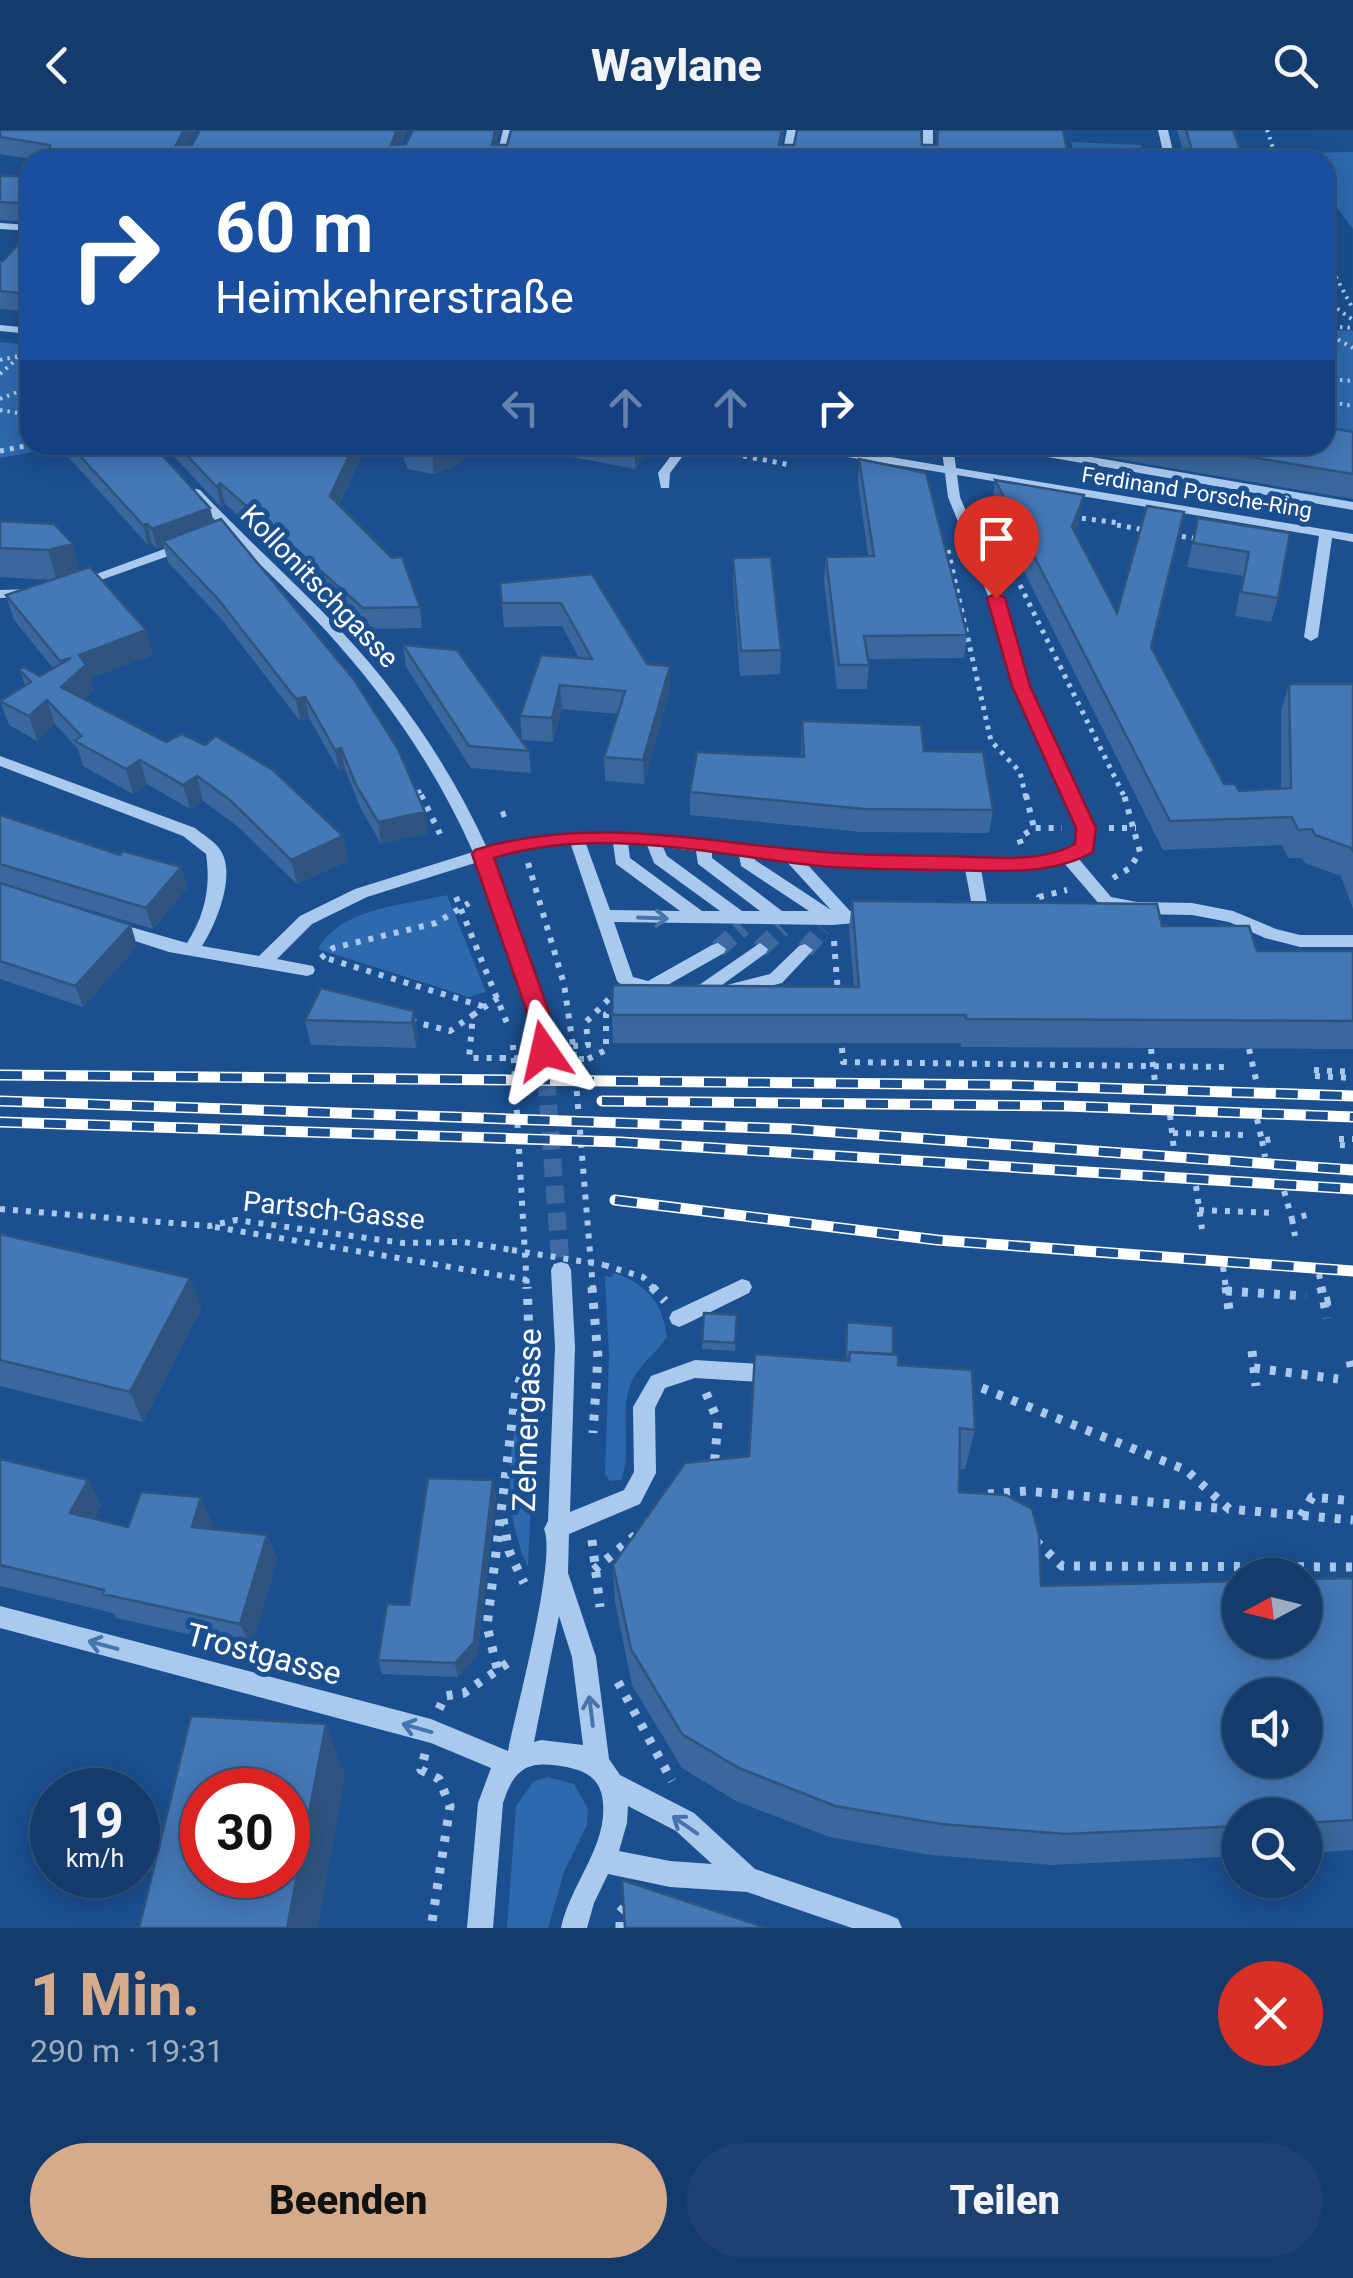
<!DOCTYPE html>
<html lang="de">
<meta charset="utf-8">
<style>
body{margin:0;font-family:Roboto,sans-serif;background:#1d4271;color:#f1f3f6;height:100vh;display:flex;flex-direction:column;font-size:38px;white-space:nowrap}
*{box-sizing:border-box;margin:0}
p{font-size:32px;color:#9dadc1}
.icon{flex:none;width:55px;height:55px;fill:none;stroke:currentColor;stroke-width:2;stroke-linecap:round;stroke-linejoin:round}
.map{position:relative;height:1798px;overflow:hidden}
.panel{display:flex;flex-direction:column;background:#143b6b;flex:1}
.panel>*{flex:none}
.top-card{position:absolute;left:20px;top:20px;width:1315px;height:305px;border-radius:30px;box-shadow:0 5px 25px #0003,0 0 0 2px #33557e;background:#1a4fa0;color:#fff;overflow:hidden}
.needle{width:65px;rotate:263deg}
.controls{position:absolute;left:1222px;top:1428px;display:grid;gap:20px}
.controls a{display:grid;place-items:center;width:100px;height:100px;border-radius:50%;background:#143b6b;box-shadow:0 5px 25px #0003,0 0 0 2px #33557e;font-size:50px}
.speed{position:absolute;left:30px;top:1638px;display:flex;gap:20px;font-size:50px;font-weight:700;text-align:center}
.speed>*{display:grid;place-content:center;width:130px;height:130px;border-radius:50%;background:#143b6b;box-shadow:0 5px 25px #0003,0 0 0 2px #33557e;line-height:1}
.speed small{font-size:25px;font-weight:400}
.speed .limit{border:15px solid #d22;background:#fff;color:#111}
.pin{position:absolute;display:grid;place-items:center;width:85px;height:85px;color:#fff;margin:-102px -42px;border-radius:50% 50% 50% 0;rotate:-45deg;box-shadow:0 0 10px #0007}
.pin .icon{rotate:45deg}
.me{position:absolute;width:110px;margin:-55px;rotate:349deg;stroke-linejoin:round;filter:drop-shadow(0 0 8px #0008)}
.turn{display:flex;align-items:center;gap:35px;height:210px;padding:0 30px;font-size:45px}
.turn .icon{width:130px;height:130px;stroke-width:2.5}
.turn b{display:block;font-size:70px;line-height:85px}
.lanes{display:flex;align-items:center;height:95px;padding:0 30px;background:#0003;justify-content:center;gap:50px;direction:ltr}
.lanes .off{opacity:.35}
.round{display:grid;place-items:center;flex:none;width:105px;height:105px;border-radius:52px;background:#1d4271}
.head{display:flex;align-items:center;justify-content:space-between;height:170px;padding:0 30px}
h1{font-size:60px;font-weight:800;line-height:75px;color:#d6ab8b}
.cta{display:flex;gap:20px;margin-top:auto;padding:20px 30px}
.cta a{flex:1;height:115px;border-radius:60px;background:#d6ab8b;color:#111;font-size:40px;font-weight:800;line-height:115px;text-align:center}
.cta a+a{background:#1d4271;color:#f1f3f6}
header{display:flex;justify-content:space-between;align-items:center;height:130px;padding:0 30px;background:#143b6b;font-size:45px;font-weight:800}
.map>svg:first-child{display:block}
</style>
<header><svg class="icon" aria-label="back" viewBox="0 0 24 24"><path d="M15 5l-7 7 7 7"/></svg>Waylane<svg class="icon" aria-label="search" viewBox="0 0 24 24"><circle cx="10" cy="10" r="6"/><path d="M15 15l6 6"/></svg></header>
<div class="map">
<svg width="1353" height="1798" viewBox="0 0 1353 1798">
<rect width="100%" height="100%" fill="#1b4f8f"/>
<!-- green -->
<path fill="#2e69ad" d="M1071,12L1141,15L1145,30H1076Z
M1353,22V99L1325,62V30H1300L1295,23Z
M1325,199L1353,201V320L1325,315Z
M0,212L30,215V315H72L0,328Z
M447,765L486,862L469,867L318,819C340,778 405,775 447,765Z
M614,1143C648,1155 661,1171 667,1206C656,1225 637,1235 630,1256C619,1286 633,1320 621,1350L610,1351L605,1344L609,1226L605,1146L611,1147Z
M537,1235L528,1437C499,1378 507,1292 537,1235Z
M547,1647L574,1654L588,1679L587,1695L564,1742L548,1798H507L516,1676L533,1652Z"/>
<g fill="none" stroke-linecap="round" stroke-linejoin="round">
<!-- minor-tunnel -->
<path stroke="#3d69a0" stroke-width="18" stroke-dasharray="18 9" stroke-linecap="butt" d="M718,819L743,797
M760,819L782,798
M805,820L823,799
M544,921L561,1140"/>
<!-- path-far3 -->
<path stroke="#a9c9ee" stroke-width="4" stroke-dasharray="2.5 5" stroke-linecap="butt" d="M1267,0L1277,30
M1325,127L1353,179
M1325,170L1353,190
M1325,196L1353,198
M1325,202L1353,218
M0,230L30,224
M0,244L18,228
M1325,249L1353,251
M0,269L30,257
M1325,271L1353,276
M0,280L30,285"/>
<!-- path-far2 -->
<path stroke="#a9c9ee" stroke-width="5" stroke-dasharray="4 6" stroke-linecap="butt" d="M704,318L790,335
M0,321L30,315
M1072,387L1119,393
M1117,395L1145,400
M1172,405L1199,409
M948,420L991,611L1020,642L1026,668
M1020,455L1125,668
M418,660L422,668"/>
<!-- path-far1 -->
<path stroke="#a9c9ee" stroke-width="6" stroke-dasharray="5 8" stroke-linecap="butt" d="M421,665L440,704
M1026,665L1034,698
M501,685L513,681
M1109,698H1136
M1021,714L1019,708L1034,698H1062
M528,733L564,854L573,916L593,1159
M1113,748L1130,738L1140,722L1124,665
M456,767L509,898
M1040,780L1039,767L1067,760
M834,811L838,863
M321,828L333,818L436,793L469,773
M329,829L485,877
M498,868L473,885L469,928H501
M411,891L450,901L473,885
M841,905L843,932L1225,937
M513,915L527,1159
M573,916L588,915L586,892L611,867
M1151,919L1155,952
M1249,919L1257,954
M588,929L606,920V884L616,876
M1314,940L1353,942
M1315,946L1353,948
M1170,985L1174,1020
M1257,989L1262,1011L1276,1008
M1173,1003L1244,1005
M1339,1009H1353
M1262,1011L1265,1027
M1340,1015L1353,1016
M1196,1056L1202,1099
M1284,1061L1292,1089L1307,1085
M0,1079L209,1096L236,1090L403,1113L463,1112L512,1120
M1199,1080L1274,1083
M1292,1089L1295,1106
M215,1097L527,1150
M604,1135L643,1147L654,1159
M1223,1137L1226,1159
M1319,1144L1322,1159"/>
<!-- path -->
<path stroke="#a9c9ee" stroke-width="9" stroke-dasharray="6 10" stroke-linecap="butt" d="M592,1157L598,1227L593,1303
M652,1157L665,1171
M1226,1157L1229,1180
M1321,1157L1324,1172L1340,1169
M1226,1161L1306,1166
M1324,1172L1327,1188
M1252,1221L1256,1256
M1350,1231L1353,1244
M1254,1238L1338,1249
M966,1258H982L1186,1340L1229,1379L1353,1390
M706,1263L718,1291L714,1338
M988,1364L1026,1361L1228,1379
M1301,1386L1312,1367L1353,1371
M503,1389L509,1421L524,1453
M592,1410L600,1477
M1036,1411L1062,1436L1353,1437
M594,1440L638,1403
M497,1538L487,1496L516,1260C531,1225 529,1195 527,1157
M618,1552L672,1651
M439,1579L445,1566L464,1563L512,1530
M425,1624L421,1640L439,1649L450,1676L431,1798
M620,1798V1782L627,1774"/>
<!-- minor -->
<path fill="#a9c9ee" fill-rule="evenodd" d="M503,0H513L506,30H496Z
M787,0H797L791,30H781Z
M923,0H933V30H923Z
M1158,0H1168L1175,30H1165Z
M0,93L30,95V101L0,99Z
M0,195L30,198V204L0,201Z
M679,315H691L670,343L669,358H661L658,343Z
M792,315H820L944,336L941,315H953L956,338L1353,404V412L1332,408L1318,507L1311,511L1304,507L1319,406L957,345L960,367L1003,468L1028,556L1094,698L1093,717L1078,728L1111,767L1137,772L1192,773L1233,781L1276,799L1300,805H1353V817H1300L1265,808L1229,792L1192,785L1137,784L1100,775L1064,733L1028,738L981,739L987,773L964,790L956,784L971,771L965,739L806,733L850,781L879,783L881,787L879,791L832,795L614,792L633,847L648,851L712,815L718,813L726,819L724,823L664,857L663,863C649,867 628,862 617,851L571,715L523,717L492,727C520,790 539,854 553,921L544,928L535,921C522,856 505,793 478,732L367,767L312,794L277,829L313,836L315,840L313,844L307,846L169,822L107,802L105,798L113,792L187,813C205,785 211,757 206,724L183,706L0,636V626L195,698C202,704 214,711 219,718C238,743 216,794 202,816L259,826L300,786L355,759L473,722C439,645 392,575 336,512C291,461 238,416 192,366L190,363L196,359L200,360C246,409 296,453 342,502C401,565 451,639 487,718C598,683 714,717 827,725C868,728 909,727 949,728C989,729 1042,735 1077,715L1078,698L1014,556L989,468L948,367L945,343L798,319ZM613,713L616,734L680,781L610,780L586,714ZM628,713L647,715L654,733L720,781H702L630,728ZM663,717L696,721L698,734L760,781H742L667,726ZM712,722L739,725L741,736L809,781H782L712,728ZM755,727L786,731L831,780L755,730Z
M995,315H1022L1353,372V380L1001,319Z
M186,411L191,412V418L84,456L79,457L72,453Z
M34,459L39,460V466L0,468V460Z
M760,813L768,819L766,823L711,863H699L696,859L699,855Z
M805,814L813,820L782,853L733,865L727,863L724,859L727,855L770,844L799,816Z
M561,1132L568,1134L571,1140L575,1217L570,1382L624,1360L634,1342L633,1277L651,1246L695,1230L774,1235L781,1238L784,1244L781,1250L774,1253L695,1248L665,1258L655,1278L656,1343L640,1374L569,1404L568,1443L596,1527L609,1629L620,1645L694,1683L755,1739L889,1785L898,1789L902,1798H852L747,1762L670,1757L608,1744L594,1773L587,1798H561C570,1755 607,1717 603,1673C601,1643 578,1638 553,1635C543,1634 531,1634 523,1640C511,1648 507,1662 503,1673L493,1798H467L478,1673L491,1638L431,1613L0,1498V1476L431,1589L508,1621C516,1581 557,1428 544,1399L548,1391L555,1217L551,1140L554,1134ZM559,1486L572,1527L583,1615L541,1610L534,1612ZM628,1676L676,1701L712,1734L670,1731L619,1721L627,1693Z
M742,1149L749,1151L752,1157L749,1163L686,1194L679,1197L672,1194L669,1188L672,1182Z"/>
<defs>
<path id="rail" d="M0,945L1008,955L1353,966
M0,971L792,999L1353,1040
M602,971L1066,976L1353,987
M0,992L620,1012L1353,1059
M615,1070L937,1110L1353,1141"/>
</defs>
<!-- rail casing -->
<use href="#rail" stroke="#fff" stroke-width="11"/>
<!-- rail -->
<use href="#rail" stroke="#1b4f8f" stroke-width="8" stroke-dasharray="22" stroke-linecap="butt"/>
<!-- path-bridge -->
<path stroke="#a9c9ee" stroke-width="6" stroke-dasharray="5 8" stroke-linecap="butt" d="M501,928L588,929
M512,1120L604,1135"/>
</g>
<!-- wall -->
<path fill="#3a679d" d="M0,0L189,15L407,0L401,15H507L511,0H784L781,15H936L937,0H1063L1069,30H37L0,24Z
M1177,0H1233L1244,30H1186Z
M0,46H30V92L0,90Z
M30,101V182L0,179V131H3Z
M1353,302V369L1035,315H1325Z
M60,315H153L210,378L213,392L428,703L381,714L360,677L345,639L339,641L309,588L300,591L223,491L168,432L164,417L157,419L152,414L148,415L60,318Z
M168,315H358L360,329L339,375L420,477L422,498L367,499L225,374L221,377L170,322Z
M369,315H473L457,335L434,344L408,339L403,327L370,320Z
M508,315H654L635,339Z
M859,329L967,505L964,528L868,529L869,535L867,559H837L824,450L826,427L868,426L858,352Z
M995,350L1079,392L1075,402L1117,483L1151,517L1224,654L1239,661L1281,659V582L1289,554H1353V779L1341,746L1305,733L1302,728H1288L1282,715L1163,720L992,377Z
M1198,388L1290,403L1278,468L1271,492L1235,486L1243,446L1187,437Z
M0,391L80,440L153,525L90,548L94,560L83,569L343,706L348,731L297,754L236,695L203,671L190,679L147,654L133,664L83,636L78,619L55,594L37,611L9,595L0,571L25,555L20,540L40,546L53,538L14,490L6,465L53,450L0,447Z
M733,428L781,520L780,544L740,546L733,452Z
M592,444L647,534L670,536V560L644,654L605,651L604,627L618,584L562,579L553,612L522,610L520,586L579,528L562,496L504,497L500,453Z
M403,515L529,621L531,643L471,638L406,537Z
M802,591L924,621L993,680L989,703L861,702L690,685V662L801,626Z
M0,685L120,725L181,737L187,758L153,799L0,753L137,816L83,877L0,849Z
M852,771L1162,796L1257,821H1353V919L961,917V913H613L612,885L854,857L849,799Z
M414,881L418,906L416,918L311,915L305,890Z
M0,1104L190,1148L201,1179L143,1292L0,1256Z
M704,1183L737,1185L735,1221L702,1219Z
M847,1192L893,1224L898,1235L975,1300L965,1339H960L959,1362L1041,1456L1353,1448V1720L1305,1723V1685H1240V1726L1051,1735L931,1725L829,1707L736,1671L682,1638L632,1555L615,1472L613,1435L749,1326L845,1231Z
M0,1329L88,1350L101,1375L94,1389L128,1397L212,1392L210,1399L267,1405L277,1430L251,1518L116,1488L113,1483L0,1456Z
M496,1365L477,1526L458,1547L382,1544L378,1530L409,1475Z"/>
<!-- shaded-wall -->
<path fill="#305480" d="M184,0H197L181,30L176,15Z
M397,0H407L394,30L391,15Z
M495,0H500L494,30L492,15Z
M354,315H358L360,329L333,386L330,366Z
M451,315H473L457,335L434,344L432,323Z
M636,315H654L635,339V317Z
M220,353L225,374L221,377L217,357Z
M1084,365L1079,392L1067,424L1072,397Z
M210,378L215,397L163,411L164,417L157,419L152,399Z
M147,394L152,414L148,415L143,395Z
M73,414L81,444L57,450L48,420Z
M146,500L153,525L90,548L94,560L69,582L61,557L67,553L60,531Z
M670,536V560L644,654L643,630Z
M560,555L562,579L553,612L552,588Z
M305,567L309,588L300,591L296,569Z
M47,570L55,594L37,611L29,586Z
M341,618L345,639L339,641L335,620Z
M140,630L147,654L133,664L126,639Z
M197,646L203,671L190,679L183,655Z
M425,682L428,703L381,714L378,692Z
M343,706L348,731L297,754L291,730Z
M181,737L187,758L153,799L146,778Z
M131,795L137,816L83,877L75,856Z
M414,881L418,906L416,918L412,893Z
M190,1148L201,1179L143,1292L130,1262Z
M88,1350L101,1375L84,1408L70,1383Z
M493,1350L496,1365L477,1526L458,1547L455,1533Z
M201,1367L212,1392L203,1422L192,1397Z
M267,1405L277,1430L251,1518L240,1494Z
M326,1594L345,1645L318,1798H287Z"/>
<!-- building -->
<path fill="#4478b7" stroke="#305480" stroke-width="2.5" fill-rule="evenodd" d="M0,0H184L176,15H192L200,0H397L391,15L406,14L413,0H495L492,15H507L511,0H782L779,15H794L797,0H921L922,15H937L938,0H1063L1069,30H48L50,15L0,7Z
M1186,0H1233L1244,30H1195Z
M0,46H30V74L0,72Z
M30,101V164L0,161V131H3Z
M1325,297L1353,302V344L1179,315H1325Z
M70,315H153L210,378L152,399L147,394L143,395Z
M177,315H354L330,366L392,428L402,427L420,477L363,478L220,353L217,357Z
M404,315H451L432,323L405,318Z
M859,329L926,343L967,505L864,506L869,535H839L826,427L874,426Z
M995,350L1084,365L1072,397L1117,483L1147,376L1184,382L1151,517L1224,654H1235L1239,661L1291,658L1289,554H1353V722L1351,718L1315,705L1312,699L1298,700L1292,687L1170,691Z
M1198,388L1290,403L1278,468L1241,462L1249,422L1193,413Z
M221,389L355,551L398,619L425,682L378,692L356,655L341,618L335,620L305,567L296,569L218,469L163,411Z
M0,391L54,394L73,414L48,420L0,418Z
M771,427L781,520L741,521L733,428Z
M90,437L146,500L79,525L86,535L61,557L166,612L182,604L205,615L216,606L273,640L343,706L291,730L230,670L197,646L183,655L140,630L126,639L75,611L81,606L47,570L29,586L0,571L31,552L20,540L23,537L40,546L71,528L60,531L6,465Z
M592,444L647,534L670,536L643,630L604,627L625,561L560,555L552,588L520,586L541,525L592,529L561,473H502L500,453Z
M403,515L457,520L529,621L469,616Z
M802,591L921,595L924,621L983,622L993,680L864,679L690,662L697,622L804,627Z
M0,685L120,725L123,721L181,737L146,778L0,734Z
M0,753L131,795L75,856L0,831Z
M852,771L1157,774L1162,796H1249L1257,821H1353V891L966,889V885H612L613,855L859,857Z
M321,858L414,881L412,893L305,890Z
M0,1104L190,1148L130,1262L0,1230Z
M704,1183L737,1185L735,1213L702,1211Z
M847,1192L893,1196V1224L850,1222L848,1230H846Z
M850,1222L898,1225V1235L972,1240L975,1300L960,1298L959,1362L1006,1365L1032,1379L1039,1405L1041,1456L1240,1451V1510H1305V1449L1353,1448V1690L1305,1693V1685H1240V1696L1065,1704L941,1694L835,1676L739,1638L682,1604L631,1519L613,1435L685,1333L749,1326L755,1224L849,1231ZM1240,1565H1305V1630H1240Z
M0,1329L88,1350L70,1383L128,1397L141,1362L201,1367L192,1397L267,1405L240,1494L103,1464L104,1460L0,1435Z
M428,1348L493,1350L474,1512L455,1533L378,1530L387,1474L409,1475Z
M191,1586L326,1594L287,1798H139ZM202,1660H288V1745H202Z
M622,1750L767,1798H625Z"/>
<!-- one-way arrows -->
<defs><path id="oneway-shaft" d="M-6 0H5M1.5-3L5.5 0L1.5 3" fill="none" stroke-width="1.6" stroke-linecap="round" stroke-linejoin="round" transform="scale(2.5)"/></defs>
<g stroke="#4674ac">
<use href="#oneway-shaft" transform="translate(653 788) rotate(2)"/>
<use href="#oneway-shaft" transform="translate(103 1515) rotate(-165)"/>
<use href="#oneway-shaft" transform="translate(591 1581) rotate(-97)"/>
<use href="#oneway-shaft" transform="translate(417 1598) rotate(-164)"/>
<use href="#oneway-shaft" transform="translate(685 1695) rotate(-145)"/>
</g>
<!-- route -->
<path fill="#e11d48" stroke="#92132f" stroke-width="2.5" d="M996,463L1005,468L1030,556L1096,698L1093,722C1051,746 997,741 950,740C907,739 863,740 820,736C714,725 598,695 494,728L548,879L555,921L544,930L536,927L526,879L472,724L475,720C591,684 706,713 824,722C865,726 906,725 947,726C986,727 1040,734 1075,714L1076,698L1012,556L987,468Z"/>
<g text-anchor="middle" stroke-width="10" stroke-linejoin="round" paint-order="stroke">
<!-- far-street labels -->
<g font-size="22" fill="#fff" stroke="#1b4f8f">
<text transform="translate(1197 362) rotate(9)" y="8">Ferdinand Porsche-Ring</text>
</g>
<!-- street labels -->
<g font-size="28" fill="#fff" stroke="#1b4f8f">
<text transform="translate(320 456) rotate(46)" y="10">Kollonitschgasse</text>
<text transform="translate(334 1080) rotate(6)" y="10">Partsch-Gasse</text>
</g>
<!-- near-street labels -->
<g font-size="32" fill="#fff" stroke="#1b4f8f">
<text transform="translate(527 1290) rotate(-88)" y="11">Zehnergasse</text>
<text transform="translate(264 1524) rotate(15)" y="11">Trostgasse</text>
</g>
</g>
</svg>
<div class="controls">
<a><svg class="needle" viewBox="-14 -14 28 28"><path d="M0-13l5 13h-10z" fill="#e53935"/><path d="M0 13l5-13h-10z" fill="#9dadc1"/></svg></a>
<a><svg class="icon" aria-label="sound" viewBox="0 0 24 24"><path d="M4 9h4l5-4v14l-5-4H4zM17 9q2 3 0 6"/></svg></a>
<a><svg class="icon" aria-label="search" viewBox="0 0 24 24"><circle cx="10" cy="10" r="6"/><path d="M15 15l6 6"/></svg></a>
</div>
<div class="speed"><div>19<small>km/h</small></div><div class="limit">30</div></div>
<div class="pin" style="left:996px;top:468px;background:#d93025"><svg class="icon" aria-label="arrive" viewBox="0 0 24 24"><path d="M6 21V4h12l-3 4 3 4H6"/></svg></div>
<svg class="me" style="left:544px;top:921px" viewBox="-20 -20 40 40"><path d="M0-17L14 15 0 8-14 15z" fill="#e11d48" stroke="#fff" stroke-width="4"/></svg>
<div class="top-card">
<div class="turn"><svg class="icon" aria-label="right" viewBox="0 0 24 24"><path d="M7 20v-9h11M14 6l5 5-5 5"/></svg><div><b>60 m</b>Heimkehrerstraße</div></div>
<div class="lanes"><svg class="icon off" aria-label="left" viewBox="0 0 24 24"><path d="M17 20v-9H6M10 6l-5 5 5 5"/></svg><svg class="icon off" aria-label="ahead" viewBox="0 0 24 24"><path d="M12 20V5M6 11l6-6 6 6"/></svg><svg class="icon off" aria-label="ahead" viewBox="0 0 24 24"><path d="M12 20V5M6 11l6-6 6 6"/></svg><svg class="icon" aria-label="right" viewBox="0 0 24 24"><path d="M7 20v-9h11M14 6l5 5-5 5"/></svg></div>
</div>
</div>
<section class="panel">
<div class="head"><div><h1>1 Min.</h1><p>290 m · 19:31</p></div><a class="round" style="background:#d93025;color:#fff"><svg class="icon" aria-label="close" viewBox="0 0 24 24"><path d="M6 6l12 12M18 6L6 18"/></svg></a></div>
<div class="cta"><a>Beenden</a><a>Teilen</a></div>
</section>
